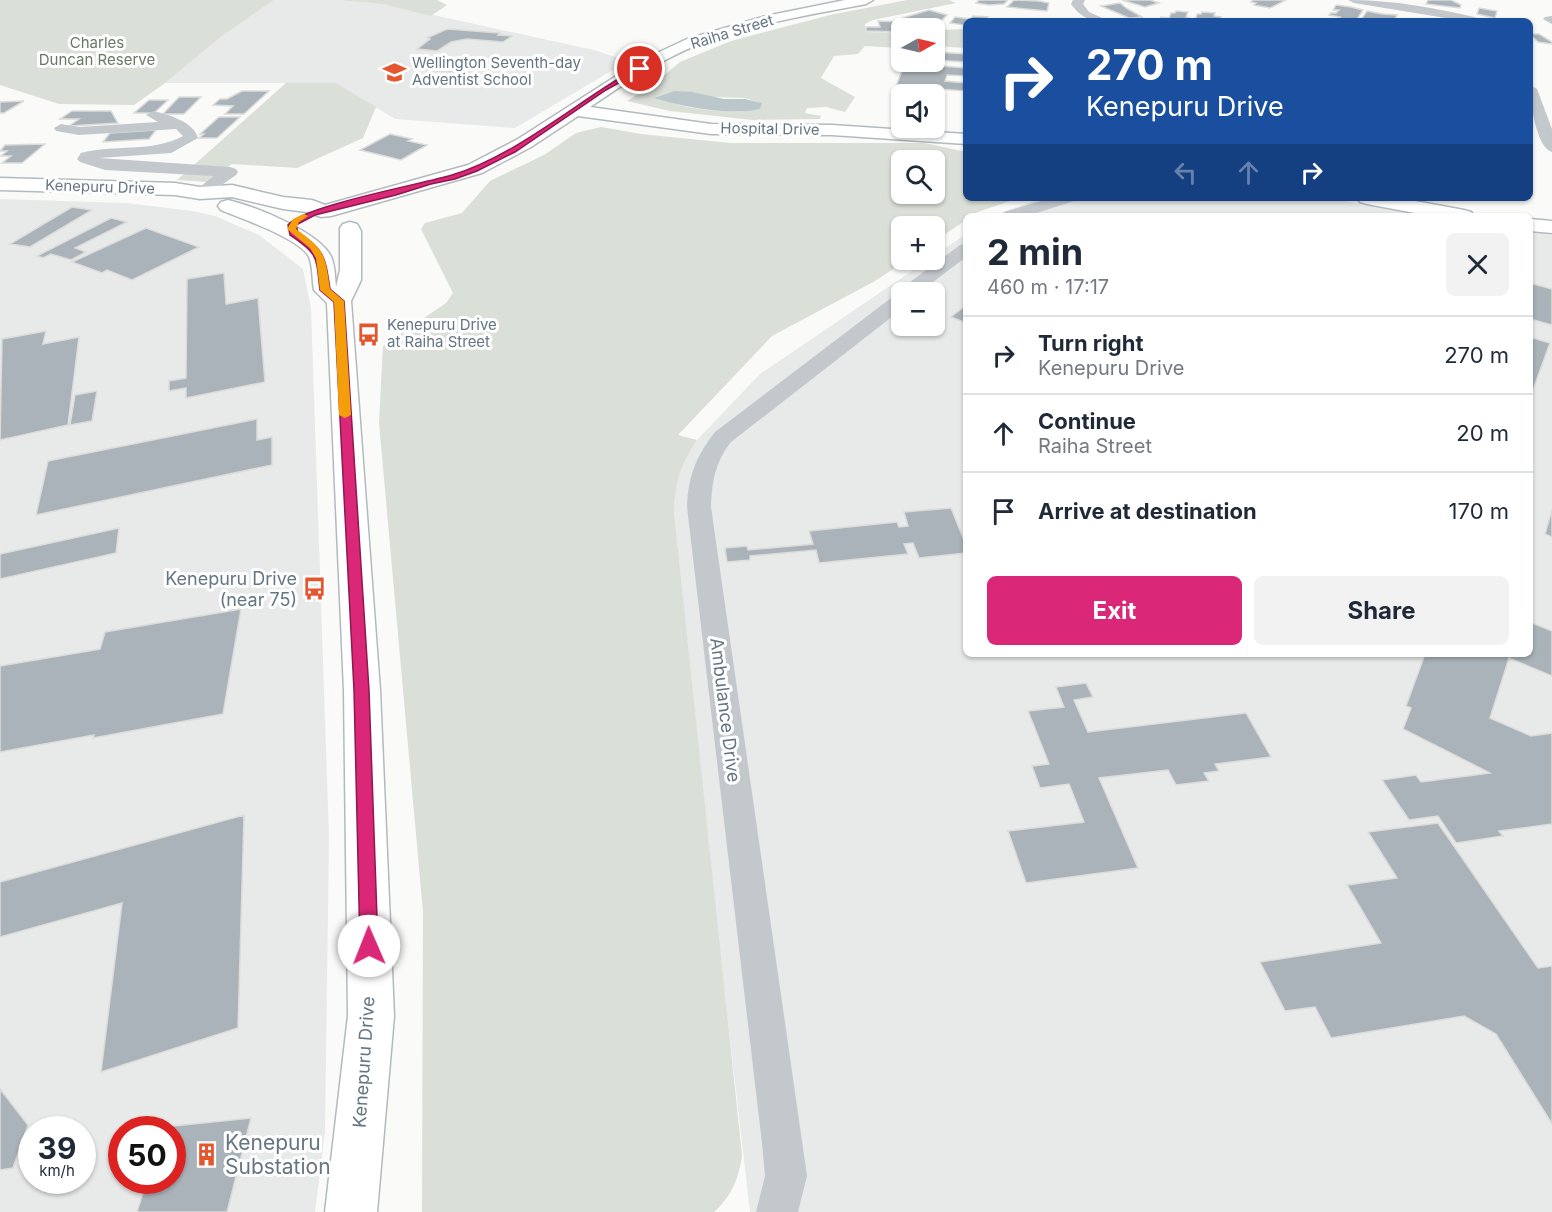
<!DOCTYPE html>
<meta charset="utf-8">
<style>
body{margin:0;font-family:Inter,sans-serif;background:#f2f2f3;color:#1f2937;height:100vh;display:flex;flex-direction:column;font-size:22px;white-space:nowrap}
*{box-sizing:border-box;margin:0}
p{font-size:20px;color:#747a83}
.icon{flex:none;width:33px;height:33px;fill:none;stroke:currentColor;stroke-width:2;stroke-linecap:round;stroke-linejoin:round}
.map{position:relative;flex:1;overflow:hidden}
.sheet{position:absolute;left:963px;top:213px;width:570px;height:444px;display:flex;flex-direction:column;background:#fff;border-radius:9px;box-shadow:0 2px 4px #0004}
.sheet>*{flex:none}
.top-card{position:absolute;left:963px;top:18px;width:570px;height:183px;border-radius:9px;box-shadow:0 2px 4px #0004;background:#1a4fa0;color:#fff;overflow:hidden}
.needle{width:39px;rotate:82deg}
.controls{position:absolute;left:891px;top:18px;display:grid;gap:12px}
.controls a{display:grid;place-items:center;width:54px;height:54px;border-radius:9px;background:#fff;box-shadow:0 2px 4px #0004;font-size:30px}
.speed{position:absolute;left:18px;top:1116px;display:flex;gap:12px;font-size:30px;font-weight:700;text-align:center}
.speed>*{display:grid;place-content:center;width:78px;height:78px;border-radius:50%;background:#fff;box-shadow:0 2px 4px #0004;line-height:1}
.speed small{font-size:15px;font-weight:400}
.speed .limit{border:9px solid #d22;background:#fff;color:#111}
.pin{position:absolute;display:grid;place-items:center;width:51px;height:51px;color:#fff;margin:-26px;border:3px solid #fff;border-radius:50%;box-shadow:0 2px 6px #0007}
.me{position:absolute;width:66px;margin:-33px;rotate:359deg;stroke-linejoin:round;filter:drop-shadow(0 0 4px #0008)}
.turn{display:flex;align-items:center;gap:21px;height:126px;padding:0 24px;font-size:27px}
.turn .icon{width:78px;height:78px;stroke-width:2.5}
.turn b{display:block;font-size:42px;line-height:51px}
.lanes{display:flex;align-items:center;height:57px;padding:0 24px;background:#0003;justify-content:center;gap:30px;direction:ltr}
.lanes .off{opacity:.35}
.round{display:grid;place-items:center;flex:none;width:63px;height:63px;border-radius:9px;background:#f2f2f3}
.head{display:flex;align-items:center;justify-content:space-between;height:102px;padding:0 24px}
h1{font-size:36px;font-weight:700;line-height:45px}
.button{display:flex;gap:12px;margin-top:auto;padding:12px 24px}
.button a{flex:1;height:69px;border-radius:9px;background:#db2777;color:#fff;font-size:24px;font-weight:700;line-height:69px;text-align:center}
.button a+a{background:#f2f2f3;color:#1f2937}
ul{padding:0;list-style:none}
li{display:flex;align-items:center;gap:18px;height:78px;padding:0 24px;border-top:2px solid #e0e1e3}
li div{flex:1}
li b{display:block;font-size:22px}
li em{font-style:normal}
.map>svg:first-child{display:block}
</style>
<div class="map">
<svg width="1552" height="1212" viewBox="0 0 1552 1212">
<rect width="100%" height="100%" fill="#fafaf8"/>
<!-- built -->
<path fill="#e8e9e9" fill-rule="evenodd" d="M274,0H337L383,4L594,50L628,61L515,128L395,119L336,83H165L222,36Z
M1042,198H1329L1424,216H993Z
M0,199L126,203L193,211L215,216L259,235L303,269L311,308L329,837L325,1132L315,1212H0ZM32,1130H82V1180H32ZM122,1130H172V1180H122Z
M1530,232L1552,235V1212H750L721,962L674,512L675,487L684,458L697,440L760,374L928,260H934L935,255L966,234V654H1530ZM902,292H934V326H902Z"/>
<!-- green -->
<path fill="#dadfd7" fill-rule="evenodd" d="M0,0H274L222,36L165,83L134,105L59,104L0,85Z
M337,0H437L447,5L431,16L383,4Z
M907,0H949L956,3L873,20L865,24V32L901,33V48L865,46L858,54L834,56L821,78L855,97L845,112L826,107L807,108L805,113L821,116L820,119L753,120L670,111L627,101L654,84L680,62L731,41L830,15ZM715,97L745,98L761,103C759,105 757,108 754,109C742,115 680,109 670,101Z
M966,29V48L935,46V34L941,30Z
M286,83H336L376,107L363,138L297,168L232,164L207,182L177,180Z
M601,127L641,134L730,143H925L966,152V198H1019L966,216V220L935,241L934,226H902V260H907L875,281L772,336L678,435L697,440C680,465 675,482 674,512L742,1155C739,1178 732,1196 714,1212H422L423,912L379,423L383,346L446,303L453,293L421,229L425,223L462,213L490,181L544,155L576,133ZM902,160H934V194H902Z"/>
<!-- water -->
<path fill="#bbc7cb" d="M675,91L692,92L724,99H745L762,103L760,109C728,116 684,107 654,98Z"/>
<!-- building -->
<path fill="#aab3b9" stroke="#dcdcda" stroke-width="1.5" d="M979,0H1008L1004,4L989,5L976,3Z
M1014,0L1039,1L1049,3L1047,11L1007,7Z
M1122,0H1150L1159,3L1145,7Z
M1253,0H1286L1270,8L1254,5L1256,3L1251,2Z
M1428,0H1451L1461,5L1460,8L1426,4Z
M1120,3L1126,8L1142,17L1129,18L1101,6Z
M1336,5L1351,7L1363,10L1356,21L1339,18L1340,17L1329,15L1331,13H1336L1339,10H1333Z
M1479,8L1497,11L1495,18L1477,14Z
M929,10L947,15L941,21L935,23L902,18Z
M1176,11L1188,12L1186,17L1190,18L1189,21H1159L1161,17L1169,18L1171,13H1175Z
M1367,11L1383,14L1397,15L1394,21H1360Z
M1202,12L1215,13L1214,16L1221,17L1222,21H1195L1197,14H1201Z
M973,16L988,17L985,21H966V27H964L965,25L950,23L955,17L970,19Z
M878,21L908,22V26L900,28H913H902V32L866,31V27H880Z
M447,29L500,33L498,35L512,36L503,42L467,39L451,42L437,51L417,49L430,39L427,38Z
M1530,34H1539L1552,42V44L1538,42Z
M936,52L966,54V62L934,60Z
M419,62L459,66L451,72L411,69Z
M905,63L966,68V76L947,75L945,81L966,83V91L896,86Z
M242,91H269L244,114H225L233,106L213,105L220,99H227Z
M179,97H201L184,114H163Z
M149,100H168L154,113H134Z
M24,101L4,113H0V102Z
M72,111H111L118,123L69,126L79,119H60Z
M219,117H240L217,138H199L204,134H200Z
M156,130L149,139L103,142L110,133Z
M390,134L412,139L408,141L427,145L401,160L360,150Z
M45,144L22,163H2L11,156H1L7,151H0L5,145Z
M72,207L92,210L30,247L10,244Z
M111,218L127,222L75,248L86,252L71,260L51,254L43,258L37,256Z
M146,228L199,247L132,280L107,270L102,273L72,262Z
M224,273L226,304L258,298L265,382L186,398V388L169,391V381L186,378L187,279Z
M1530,283L1552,289V325L1530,319Z
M966,305V323L951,317Z
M46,331L43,344L79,337L68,425L0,440L2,339Z
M1530,337L1550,343L1530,398Z
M97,391L92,421L70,425L75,395Z
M257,419V440L272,437V465L36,515L48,461Z
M951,508L966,545V553L919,558L913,543L904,544L908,554L819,563L816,550L750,556V560L727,562L725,548L747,546L748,550L813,544L809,531L897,522L899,527L908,526L904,512Z
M1552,510V537L1545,534Z
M119,528L116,553L0,579V554Z
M241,609L223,714L93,738L94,735L0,752V666L100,649L105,632Z
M1530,622L1552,631V676L1509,658L1490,718L1531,736L1552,733V824L1499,831L1503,836L1456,843L1438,816L1409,820L1382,780L1416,775L1421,782L1490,773L1403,729L1411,708L1406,706L1425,654H1530Z
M1086,683L1093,697L1074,700L1088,732L1246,713L1271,757L1215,764L1219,771L1204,773L1209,781L1176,785L1168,770L1099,778L1138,868L1026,883L1008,831L1084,822L1069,784L1040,788L1032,766L1049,764L1028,711L1064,707L1056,687Z
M244,815L238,1028L101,1072L122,903L0,937V882Z
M1438,823L1538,968L1552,966V1124L1496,1034L1464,1016L1331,1038L1315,1007L1285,1011L1260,962L1381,943L1347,885L1397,878L1368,832Z
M0,1089L28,1125L13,1168L0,1170Z
M251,1118L227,1212H137L147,1180H172V1130H163L164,1127Z"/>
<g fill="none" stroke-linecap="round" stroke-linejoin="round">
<defs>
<path id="secondary" d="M845,0H873L866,4C809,15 751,24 697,45C658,61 624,84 590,107L711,124L832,125L966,134V144L832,135L711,134L578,116L531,147L482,173L331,216L321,217L307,212L283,209L232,197L200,199L175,195L0,190V178L175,183L200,187L232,185L283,197L312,200L325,205L468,165L518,139L638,62L687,39L766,16Z
M1357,198H1399L1464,210L1471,212L1474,216H1431L1367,204L1360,202Z
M228,200C254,206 323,233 332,259C335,267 335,278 336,287L340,270V228L343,224L350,222L357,224L361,231V280L351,301L380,690L394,1016L377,1212H325L348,1016L344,690L327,303L314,290C312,280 313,266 309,257C301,239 240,218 221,210L218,206L221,202Z
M1530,219L1552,221V233L1530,231Z"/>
</defs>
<!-- secondary casing -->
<use href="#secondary" stroke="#b3babf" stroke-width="3"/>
<!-- street -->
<path fill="#c3c8cc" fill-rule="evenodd" d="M1073,0H1085L1083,4L1089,12L1109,21C1091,21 1082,19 1071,4Z
M1348,0C1393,0 1438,8 1482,19L1484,21H1464L1354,3Z
M1552,16V24L1543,19L1545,17Z
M1530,85L1537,89L1552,129V152C1536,148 1530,100 1530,85Z
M153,111C169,115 193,121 198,138L171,153L99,158L230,167L236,169L238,172L236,175L206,196H194L192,193L214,176L105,170L80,162L77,159L81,153C114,144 152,153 183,136L176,129L79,135L56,131L54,128L61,124L79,127L158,122L146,115Z
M1051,198H1076L1074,201L1027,216H1002L1004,212Z
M966,244V257L920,292H902V309L731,442C715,462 712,482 711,507L807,1176L798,1212H756L765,1176L762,1143L687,507C688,477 696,456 715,432L895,295L901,294L902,288L960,245Z"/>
<!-- secondary -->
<use href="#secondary" fill="#fff" fill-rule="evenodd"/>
</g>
<!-- route -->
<path fill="#db2777" stroke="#8e194d" stroke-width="1.5" d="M638,67L644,69L606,90L515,152L477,171L455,179L431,184L396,195L315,215L296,225L298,232C325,250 325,257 330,289L344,301L369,690L378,946L375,952L369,955L362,952L360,946L354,690L334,302L320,290C316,257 319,254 290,235L288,225C302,206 422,184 452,175C516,156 579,100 638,67Z"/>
<!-- slow -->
<path fill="#f59e0b" d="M304,214L308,216L299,222L296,229C325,250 325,254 330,289L344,301L351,415L345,418L339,415L334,302L320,290L316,258L310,248L287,229L293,219Z"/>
<!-- icons -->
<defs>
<symbol id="school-bare" viewBox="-9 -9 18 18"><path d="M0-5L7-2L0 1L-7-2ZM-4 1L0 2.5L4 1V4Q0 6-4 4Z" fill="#e4572e" stroke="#fff" stroke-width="2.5" paint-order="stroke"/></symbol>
<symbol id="bus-bare" viewBox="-9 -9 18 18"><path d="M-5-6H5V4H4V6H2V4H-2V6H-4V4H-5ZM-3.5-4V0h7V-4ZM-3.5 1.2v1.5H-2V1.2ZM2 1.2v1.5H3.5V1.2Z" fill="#e4572e" stroke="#fff" stroke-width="2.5" paint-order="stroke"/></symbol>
<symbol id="building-bare" viewBox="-9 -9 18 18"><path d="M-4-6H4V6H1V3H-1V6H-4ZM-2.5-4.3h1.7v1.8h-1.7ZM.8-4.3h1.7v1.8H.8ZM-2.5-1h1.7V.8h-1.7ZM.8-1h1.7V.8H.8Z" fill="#e4572e" stroke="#fff" stroke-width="2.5" paint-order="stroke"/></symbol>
</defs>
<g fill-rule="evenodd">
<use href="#school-bare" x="378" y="56" width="33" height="33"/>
<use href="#bus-bare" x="352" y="318" width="33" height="33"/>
<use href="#bus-bare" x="298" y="572" width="33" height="33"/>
<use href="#building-bare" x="190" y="1138" width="33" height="33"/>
</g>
<g text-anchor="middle" stroke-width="6" stroke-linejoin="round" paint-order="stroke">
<!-- far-street labels -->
<g font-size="15" fill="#657683" stroke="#fff">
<text transform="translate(732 32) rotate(-17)" y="5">Raiha Street</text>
<text transform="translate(770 129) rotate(1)" y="5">Hospital Drive</text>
<text transform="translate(100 187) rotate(2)" y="5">Kenepuru Drive</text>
</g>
<!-- far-park labels -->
<g font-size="15" fill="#687a64" stroke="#fff">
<text x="97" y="48">Charles<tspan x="97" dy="17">Duncan Reserve</tspan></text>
</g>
<!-- far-poi labels -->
<g font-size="15" fill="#657683" stroke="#fff" text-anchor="start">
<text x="412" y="68">Wellington Seventh-day<tspan x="412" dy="17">Adventist School</tspan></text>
<text x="387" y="330">Kenepuru Drive<tspan x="387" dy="17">at Raiha Street</tspan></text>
</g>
<!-- poi labels -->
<g font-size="18" fill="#657683" stroke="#fff" text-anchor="end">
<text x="297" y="585">Kenepuru Drive<tspan x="297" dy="21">(near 75)</tspan></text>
</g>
<!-- street labels -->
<g font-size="18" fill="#657683" stroke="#fff">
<text transform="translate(725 710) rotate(83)" y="6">Ambulance Drive</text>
<text transform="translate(364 1062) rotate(-86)" y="6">Kenepuru Drive</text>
</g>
<!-- near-poi labels -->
<g font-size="21" fill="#657683" stroke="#fff" text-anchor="start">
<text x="225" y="1150">Kenepuru<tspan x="225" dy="24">Substation</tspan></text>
</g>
</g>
</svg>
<div class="controls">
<a><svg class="needle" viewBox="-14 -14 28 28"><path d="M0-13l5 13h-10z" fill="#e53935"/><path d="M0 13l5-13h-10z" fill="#747a83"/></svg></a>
<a><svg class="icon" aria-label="sound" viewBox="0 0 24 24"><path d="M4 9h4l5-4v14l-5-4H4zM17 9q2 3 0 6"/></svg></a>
<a><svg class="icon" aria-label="search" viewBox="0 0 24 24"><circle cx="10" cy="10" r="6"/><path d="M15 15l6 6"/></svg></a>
<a>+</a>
<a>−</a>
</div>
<div class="speed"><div>39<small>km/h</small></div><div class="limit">50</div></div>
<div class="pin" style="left:640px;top:69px;background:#d93025"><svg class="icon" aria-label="arrive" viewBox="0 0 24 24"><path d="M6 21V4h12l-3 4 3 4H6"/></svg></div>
<svg class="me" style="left:369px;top:946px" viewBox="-20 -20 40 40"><circle r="19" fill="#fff"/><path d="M0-13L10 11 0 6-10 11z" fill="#db2777"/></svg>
<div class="top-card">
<div class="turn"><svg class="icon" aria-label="right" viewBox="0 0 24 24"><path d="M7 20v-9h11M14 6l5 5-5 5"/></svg><div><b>270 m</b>Kenepuru Drive</div></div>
<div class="lanes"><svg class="icon off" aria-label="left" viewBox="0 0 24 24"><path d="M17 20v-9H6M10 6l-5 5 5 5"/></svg><svg class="icon off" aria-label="ahead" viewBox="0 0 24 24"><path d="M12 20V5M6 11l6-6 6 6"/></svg><svg class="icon" aria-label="right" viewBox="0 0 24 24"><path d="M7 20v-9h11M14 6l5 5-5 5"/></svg></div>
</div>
<section class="sheet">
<div class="head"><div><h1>2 min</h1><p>460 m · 17:17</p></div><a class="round"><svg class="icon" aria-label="close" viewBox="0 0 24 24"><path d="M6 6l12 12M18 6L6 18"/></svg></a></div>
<ul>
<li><svg class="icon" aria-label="right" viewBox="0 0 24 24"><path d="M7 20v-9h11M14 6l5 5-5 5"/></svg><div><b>Turn right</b><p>Kenepuru Drive</p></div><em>270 m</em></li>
<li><svg class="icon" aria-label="ahead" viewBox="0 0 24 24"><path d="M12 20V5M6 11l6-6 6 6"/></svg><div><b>Continue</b><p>Raiha Street</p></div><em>20 m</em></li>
<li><svg class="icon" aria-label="arrive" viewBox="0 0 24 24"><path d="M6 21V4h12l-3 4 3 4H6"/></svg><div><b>Arrive at destination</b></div><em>170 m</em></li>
</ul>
<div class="button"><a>Exit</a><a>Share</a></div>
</section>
</div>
